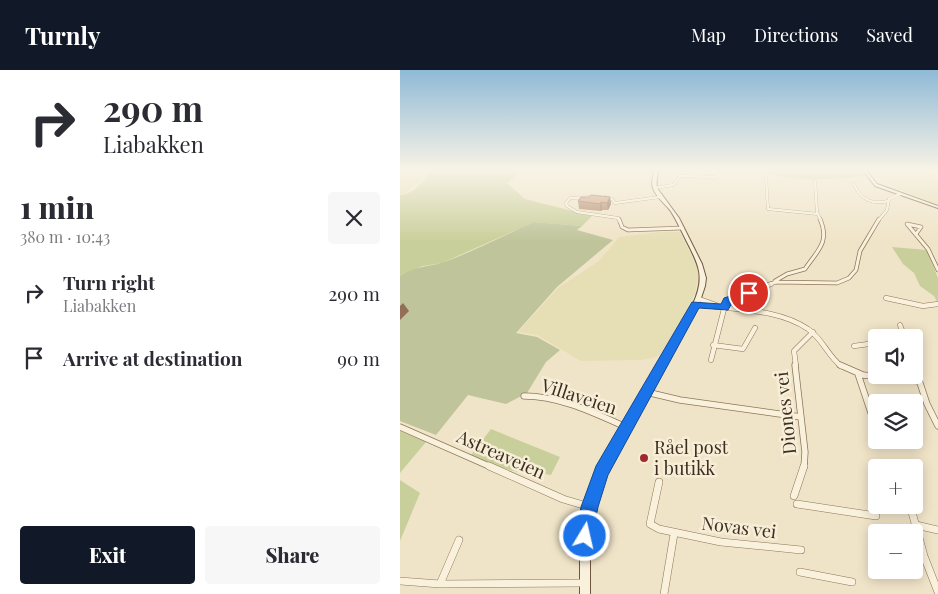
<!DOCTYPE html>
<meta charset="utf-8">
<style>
body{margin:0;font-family:"Playfair Display",serif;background:#f7f7f7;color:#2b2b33;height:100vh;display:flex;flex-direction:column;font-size:19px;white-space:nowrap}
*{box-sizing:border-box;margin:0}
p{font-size:16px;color:#7c7c81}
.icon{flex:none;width:28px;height:28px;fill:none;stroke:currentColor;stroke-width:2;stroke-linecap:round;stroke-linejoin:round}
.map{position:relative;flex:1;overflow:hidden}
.sheet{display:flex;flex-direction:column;background:#fff;width:400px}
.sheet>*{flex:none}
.banner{background:#fff;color:#2b2b33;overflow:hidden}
.buttons{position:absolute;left:468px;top:259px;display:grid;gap:10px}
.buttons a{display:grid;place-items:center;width:55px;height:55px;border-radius:5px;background:#fff;box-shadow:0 2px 12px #0003;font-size:25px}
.pin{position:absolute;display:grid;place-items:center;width:42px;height:42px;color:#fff;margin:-21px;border:2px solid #fff;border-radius:50%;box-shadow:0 1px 5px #0007}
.me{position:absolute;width:55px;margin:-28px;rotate:9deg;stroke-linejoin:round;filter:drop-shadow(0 0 4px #0008)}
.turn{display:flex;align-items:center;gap:18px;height:105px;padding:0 20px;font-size:22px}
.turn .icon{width:65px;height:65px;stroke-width:2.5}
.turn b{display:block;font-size:35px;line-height:42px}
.round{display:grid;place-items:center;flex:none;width:52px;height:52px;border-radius:5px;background:#f7f7f7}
.head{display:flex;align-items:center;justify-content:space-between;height:85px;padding:0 20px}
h1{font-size:30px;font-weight:800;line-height:38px}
.action{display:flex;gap:10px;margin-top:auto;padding:10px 20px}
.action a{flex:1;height:58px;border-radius:5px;background:#111827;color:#fff;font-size:20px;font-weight:800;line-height:58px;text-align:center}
.action a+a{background:#f7f7f7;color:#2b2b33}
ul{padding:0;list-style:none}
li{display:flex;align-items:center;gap:15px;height:65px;padding:0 20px}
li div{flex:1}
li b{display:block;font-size:19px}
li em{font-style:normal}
header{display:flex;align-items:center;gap:30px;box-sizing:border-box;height:70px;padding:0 25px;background:#111827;color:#fff}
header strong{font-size:24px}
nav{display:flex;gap:28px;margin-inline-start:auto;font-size:18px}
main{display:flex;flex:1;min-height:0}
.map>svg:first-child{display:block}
</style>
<header>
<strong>Turnly</strong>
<nav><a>Map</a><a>Directions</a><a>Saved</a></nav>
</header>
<main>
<section class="sheet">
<div class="banner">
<div class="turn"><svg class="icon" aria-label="right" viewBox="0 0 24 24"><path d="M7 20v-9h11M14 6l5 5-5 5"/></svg><div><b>290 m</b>Liabakken</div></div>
</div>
<div class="head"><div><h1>1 min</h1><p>380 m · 10:43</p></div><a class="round"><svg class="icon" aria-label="close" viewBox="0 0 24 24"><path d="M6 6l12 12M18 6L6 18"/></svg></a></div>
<ul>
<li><svg class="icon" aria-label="right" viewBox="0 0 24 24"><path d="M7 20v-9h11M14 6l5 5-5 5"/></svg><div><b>Turn right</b><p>Liabakken</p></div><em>290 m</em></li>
<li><svg class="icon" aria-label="arrive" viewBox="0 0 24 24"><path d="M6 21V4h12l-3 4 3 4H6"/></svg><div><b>Arrive at destination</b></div><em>90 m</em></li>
</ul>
<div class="action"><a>Exit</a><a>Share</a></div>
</section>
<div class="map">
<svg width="538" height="524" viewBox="0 0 538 524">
<rect width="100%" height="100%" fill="#f0e4c8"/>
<!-- farmland -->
<path fill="#e6deb5" d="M0,99H32L24,109L4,124H0Z
M480,99H528L538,106V135L495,118L489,114Z
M260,162H280L299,201L295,224L266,277L257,287L241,290L181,291L137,265L118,262L158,218L199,191L219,167Z"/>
<!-- green -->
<path fill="#c9cf9b" d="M32,99H124L107,113L125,129L192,146L182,156L134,152L42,193L23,196L6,202L0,206V125C13,125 27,109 32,99Z
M353,99H461L465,106C427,110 390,113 353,99Z
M492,177L527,180L538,208V233L534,226L520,216L514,203L503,194Z
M91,359L160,387L151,405L145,404L143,407L105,399L71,385Z
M0,361L26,372L0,403Z
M0,410L20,423L0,471Z"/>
<!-- cemetery -->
<path fill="#bfc49a" d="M134,152L182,156L177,160L213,170L157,217L116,263L137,267L160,280L146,292L127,323L106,334L68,325L36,365L0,351V206C13,196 29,197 44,192C75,181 104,165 134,152Z"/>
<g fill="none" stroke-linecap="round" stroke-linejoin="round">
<defs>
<path id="street-far4" d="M366,107L368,139L418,144
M415,111L417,142L421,151
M454,114C460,129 472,135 488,131
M255,118L273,115L281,106L316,107L333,99
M194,127L170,128L166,133L167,136L177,142L218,148L219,151
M205,127L212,129L215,133L260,127
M478,151L487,140L489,129L500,124"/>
<path id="street-far3" d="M219,149L222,157L228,160L282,158
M516,164L521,157L507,154L528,179L538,200
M375,211L387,204L405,199C418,180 430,172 420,149
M368,215L376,212L437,213L449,208L456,200L460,181L479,149"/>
<path id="street-far2" d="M486,228L523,236L538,234
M299,229L316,235
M296,234C332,240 377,238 408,259C422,268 428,286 441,296
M500,255L505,268
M313,275L343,279L355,258
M454,276L476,273
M311,290L325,235L328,231L371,214
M514,294L515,296
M396,296L394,281L413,262"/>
<path id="street-far1" d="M395,295L405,382L404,397
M440,295L463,305L519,311
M514,295L527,334L538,356
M458,304L474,352
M246,322L280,330L401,347
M124,326C160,326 194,343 226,357
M0,357L91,397"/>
<path id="street" d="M89,396L163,429L190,437
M259,412L250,454L259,459L321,472L401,480
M394,426L404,396
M397,434L476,446
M510,435L524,486L538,522
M516,455L538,460
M59,470L40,514L184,513
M400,502L452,512
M0,511L40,514
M264,524L274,464"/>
<path id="secondary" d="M255,99H259C257,106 256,111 257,118L279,148L302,194L306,208L305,216L299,234L232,353L201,413L195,437L190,466V524H180V466L185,437L193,412L226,349L293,234C306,205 298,194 285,168C280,158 276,149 270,140C264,133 256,127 253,118C251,112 253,105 255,99Z
M462,99H465L477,114L538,136V138L475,116Z"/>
</defs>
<!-- street-far4 casing -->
<use href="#street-far4" stroke="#8d765c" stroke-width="3"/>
<!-- street-far3 casing -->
<use href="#street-far3" stroke="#8d765c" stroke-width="4.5"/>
<!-- street-far2 casing -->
<use href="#street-far2" stroke="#8d765c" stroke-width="5.5"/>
<!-- street-far1 casing -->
<use href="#street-far1" stroke="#8d765c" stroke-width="7"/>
<!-- street casing -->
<use href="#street" stroke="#8d765c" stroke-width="8"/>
<!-- secondary casing -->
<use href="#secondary" stroke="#6f573f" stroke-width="2"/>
<!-- street-far4 -->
<use href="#street-far4" stroke="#faf1dc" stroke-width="2.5"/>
<!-- street-far3 -->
<use href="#street-far3" stroke="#faf1dc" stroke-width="3"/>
<!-- street-far2 -->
<use href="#street-far2" stroke="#faf1dc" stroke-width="4.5"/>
<!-- street-far1 -->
<use href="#street-far1" stroke="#faf1dc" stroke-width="5.5"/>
<!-- street -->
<use href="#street" stroke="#faf1dc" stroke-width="7"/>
<!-- secondary -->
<use href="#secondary" fill="#faf1dc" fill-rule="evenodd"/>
</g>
<!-- wall -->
<path fill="#b2896c" d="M189,127H210L211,134L208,140H202L201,141L179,139L178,131Z"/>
<!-- shaded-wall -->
<path fill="#916f58" d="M210,127L211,134L208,140L207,133Z
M201,132L202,140L201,141L200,134Z
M3,233L9,241L0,250V236Z"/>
<!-- building -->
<path fill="#cf9f7d" stroke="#916f58" d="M191,125L210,127L207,133L201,132L200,134L178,131L181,127H189Z"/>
<!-- sky -->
<linearGradient id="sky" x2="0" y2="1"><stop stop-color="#8fbad6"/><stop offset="0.58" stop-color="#f8f3e6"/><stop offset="1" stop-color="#f8f3e6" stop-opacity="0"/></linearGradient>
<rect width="538" height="172" fill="url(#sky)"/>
<!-- route -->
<path fill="#1a73e8" stroke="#114b97" d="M349,220L352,221V225L332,233L328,240L299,238L208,405L198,437L191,472L185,474L178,472L176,466L181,437L196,396L292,232L321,234L324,228Z"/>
<!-- markers -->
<circle fill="#9e2a2b" stroke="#f7eed8" stroke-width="2" cx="244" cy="388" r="5"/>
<g text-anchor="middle" stroke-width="5" stroke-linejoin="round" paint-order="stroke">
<!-- near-street labels -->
<g font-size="18" fill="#3d2e20" stroke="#f7eed8">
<text transform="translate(179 327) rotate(18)" y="6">Villaveien</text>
<text transform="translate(386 343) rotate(-96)" y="6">Diones vei</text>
<text transform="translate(101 385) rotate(24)" y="6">Astreaveien</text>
<text transform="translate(339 458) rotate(7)" y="6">Novas vei</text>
</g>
<!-- near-poi labels -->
<g font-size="18" fill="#3d2e20" stroke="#f7eed8" text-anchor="start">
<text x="254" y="384">Råel post<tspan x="254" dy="21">i butikk</tspan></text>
</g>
</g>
</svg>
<div class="buttons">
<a><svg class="icon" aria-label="sound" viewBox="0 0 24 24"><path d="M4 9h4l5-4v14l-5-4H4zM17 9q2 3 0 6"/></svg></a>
<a><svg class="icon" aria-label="layers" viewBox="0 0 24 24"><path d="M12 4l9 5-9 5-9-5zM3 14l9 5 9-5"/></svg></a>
<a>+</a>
<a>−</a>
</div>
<div class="pin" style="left:349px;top:223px;background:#d93025"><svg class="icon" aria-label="arrive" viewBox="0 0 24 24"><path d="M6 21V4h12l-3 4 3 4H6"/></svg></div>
<svg class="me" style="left:185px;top:466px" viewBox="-20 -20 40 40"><circle r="17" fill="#1a73e8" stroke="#fff" stroke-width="3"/><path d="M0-11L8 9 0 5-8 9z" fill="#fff"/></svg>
</div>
</main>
